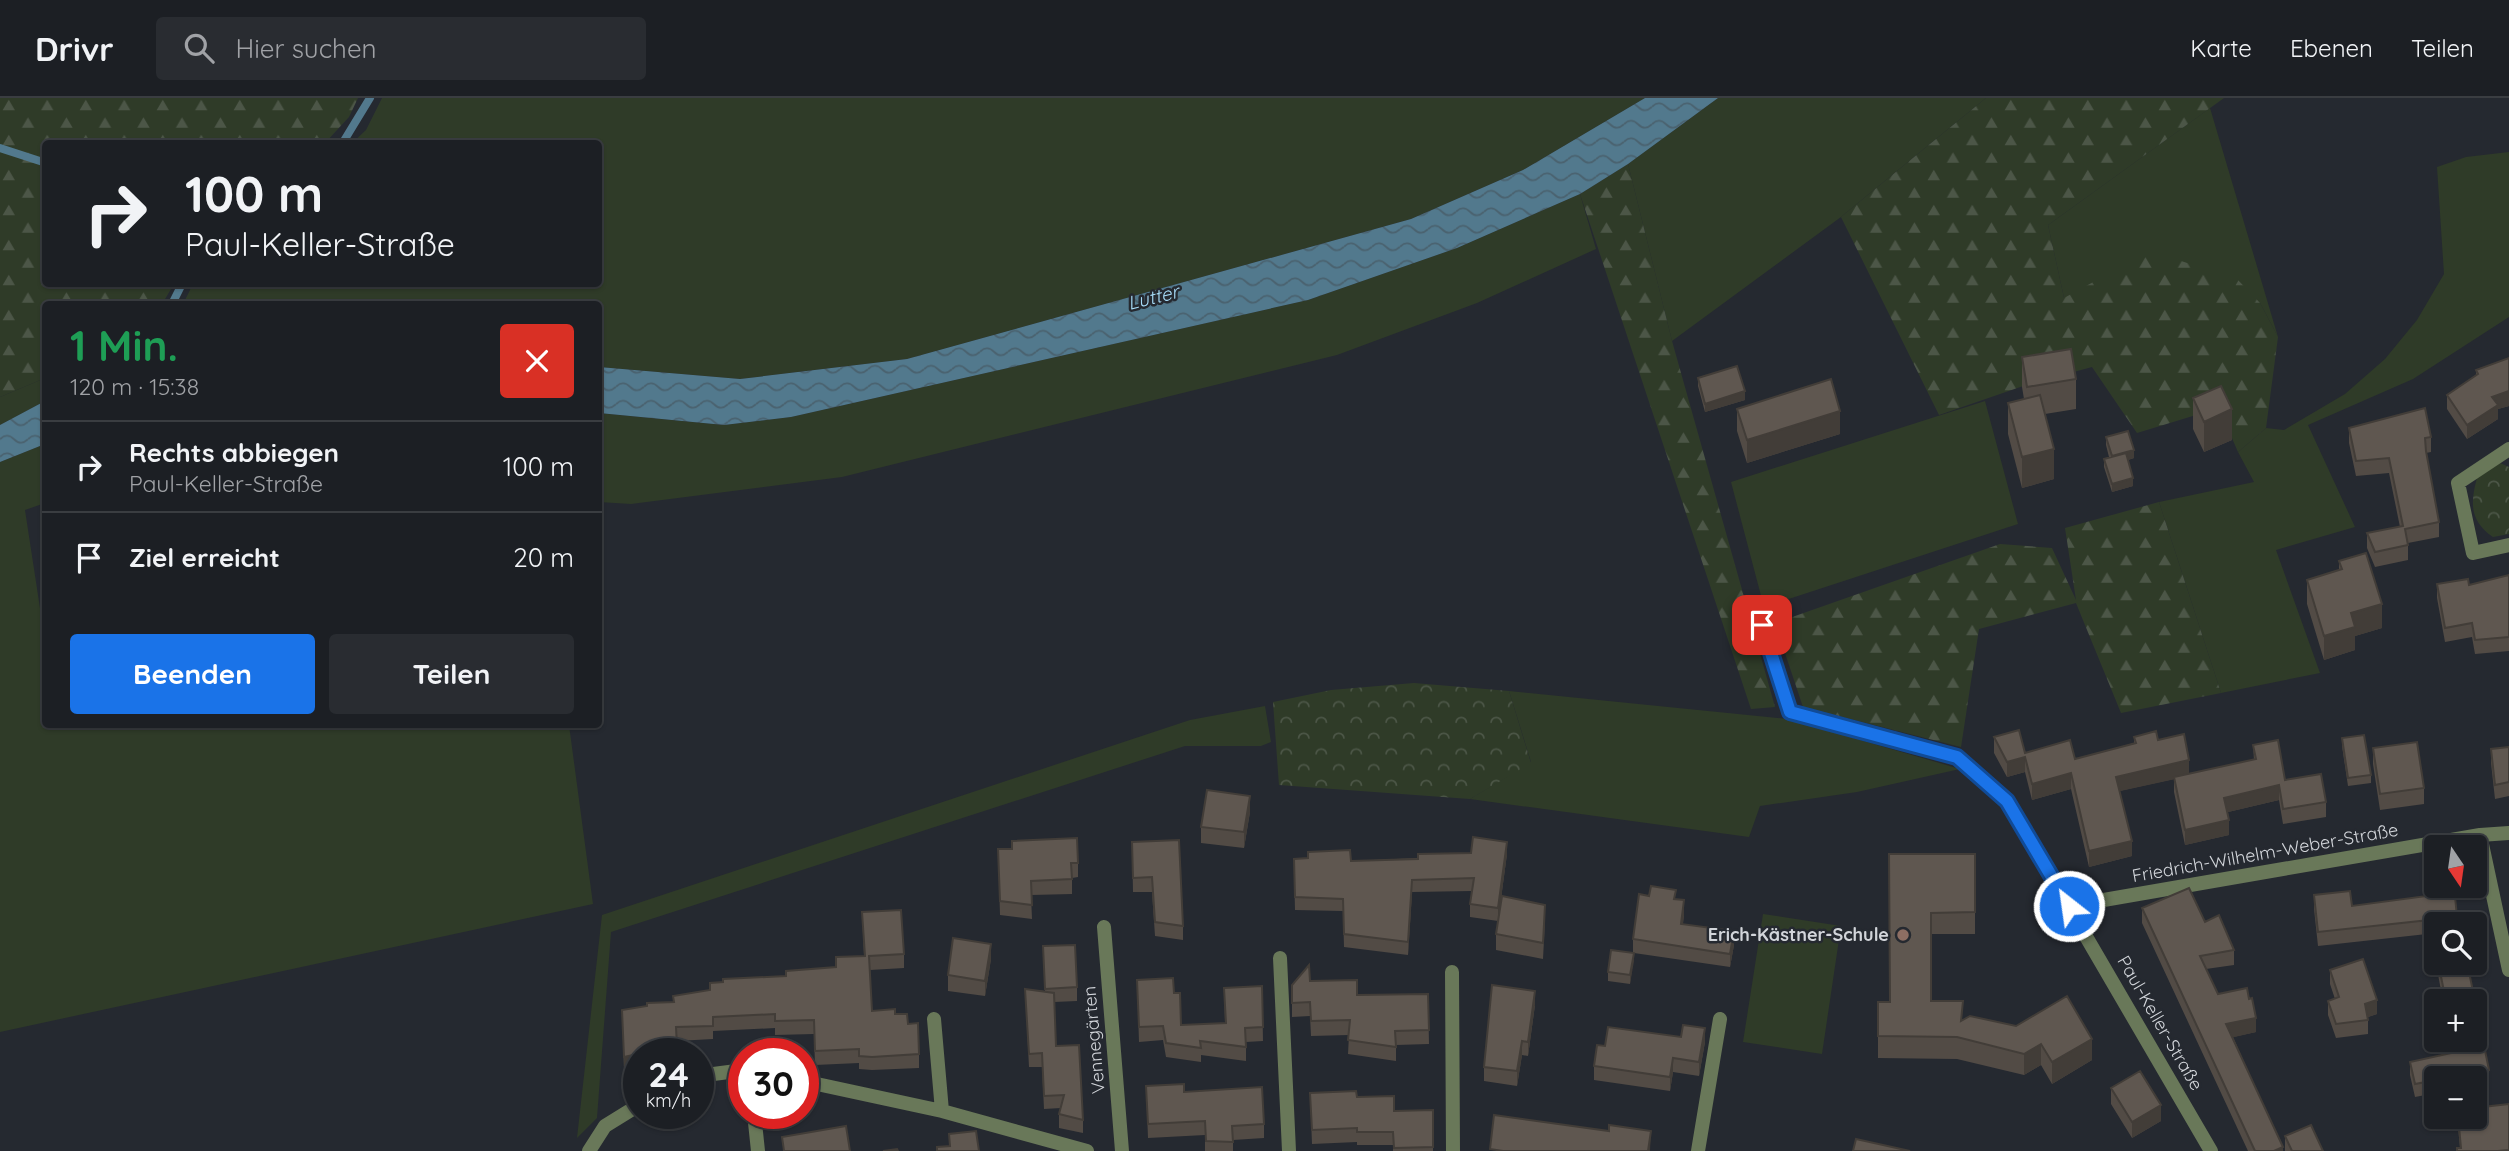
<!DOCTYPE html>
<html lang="de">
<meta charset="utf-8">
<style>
body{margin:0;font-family:Quicksand,sans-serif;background:#292c31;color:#f1f3f6;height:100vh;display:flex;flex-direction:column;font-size:26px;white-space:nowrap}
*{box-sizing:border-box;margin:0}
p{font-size:23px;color:#a0a2a6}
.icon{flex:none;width:38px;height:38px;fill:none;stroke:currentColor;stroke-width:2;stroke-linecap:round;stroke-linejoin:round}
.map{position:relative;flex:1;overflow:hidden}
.panel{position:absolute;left:42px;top:203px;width:560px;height:427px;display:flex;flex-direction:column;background:#1c1f24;border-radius:7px;box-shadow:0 2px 5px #0004,0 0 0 2px #3a3d41}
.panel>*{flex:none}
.guide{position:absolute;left:42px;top:42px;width:560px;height:147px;border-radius:7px;box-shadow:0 2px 5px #0004,0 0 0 2px #3a3d41;background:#1c1f24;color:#f1f3f6;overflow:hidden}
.needle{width:46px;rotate:167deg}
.tools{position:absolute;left:2424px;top:737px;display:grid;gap:14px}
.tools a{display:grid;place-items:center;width:63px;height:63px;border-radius:7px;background:#1c1f24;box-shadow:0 2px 5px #0004,0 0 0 2px #3a3d41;font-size:35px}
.speed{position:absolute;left:623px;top:940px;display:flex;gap:14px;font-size:35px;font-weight:700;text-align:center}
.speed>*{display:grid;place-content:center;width:91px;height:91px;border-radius:50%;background:#1c1f24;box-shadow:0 2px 5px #0004,0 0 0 2px #3a3d41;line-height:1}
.speed small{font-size:18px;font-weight:400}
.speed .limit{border:10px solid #d22;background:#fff;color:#111}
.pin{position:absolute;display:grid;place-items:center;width:60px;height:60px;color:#fff;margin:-30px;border-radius:14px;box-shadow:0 4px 10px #0006}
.me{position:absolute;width:77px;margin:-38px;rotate:330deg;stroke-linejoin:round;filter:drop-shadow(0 0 5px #0008)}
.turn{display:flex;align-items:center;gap:24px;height:147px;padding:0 28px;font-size:32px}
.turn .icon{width:91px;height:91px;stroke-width:2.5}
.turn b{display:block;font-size:49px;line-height:60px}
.round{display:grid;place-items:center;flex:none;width:74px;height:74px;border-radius:7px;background:#292c31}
.headline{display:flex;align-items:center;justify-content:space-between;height:119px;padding:0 28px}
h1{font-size:42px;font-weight:700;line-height:52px;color:#1e9e55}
.primary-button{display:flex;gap:14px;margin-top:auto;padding:14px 28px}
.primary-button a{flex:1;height:80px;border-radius:7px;background:#1a73e8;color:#fff;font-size:28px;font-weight:700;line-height:80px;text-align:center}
.primary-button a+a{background:#292c31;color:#f1f3f6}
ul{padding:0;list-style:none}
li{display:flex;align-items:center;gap:21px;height:91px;padding:0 28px;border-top:2px solid #3a3d41}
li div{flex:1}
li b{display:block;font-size:26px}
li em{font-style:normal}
header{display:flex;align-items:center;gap:42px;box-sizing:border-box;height:98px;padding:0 35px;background:#1c1f24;border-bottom:2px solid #3a3d41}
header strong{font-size:33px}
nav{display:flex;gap:38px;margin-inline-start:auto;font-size:24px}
.search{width:490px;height:63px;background:#292c31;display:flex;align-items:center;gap:18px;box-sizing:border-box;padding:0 24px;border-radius:7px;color:#a0a2a6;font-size:26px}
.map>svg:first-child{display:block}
</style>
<header>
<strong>Drivr</strong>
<div class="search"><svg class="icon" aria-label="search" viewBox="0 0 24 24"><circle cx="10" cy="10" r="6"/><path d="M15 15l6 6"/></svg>Hier suchen</div>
<nav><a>Karte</a><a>Ebenen</a><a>Teilen</a></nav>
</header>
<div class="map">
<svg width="2509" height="1053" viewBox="0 0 2509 1053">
<defs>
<pattern id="forest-firs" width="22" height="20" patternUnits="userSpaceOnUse" patternTransform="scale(1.75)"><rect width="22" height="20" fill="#2f3b28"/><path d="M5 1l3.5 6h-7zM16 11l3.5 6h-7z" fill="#4c5647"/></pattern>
<pattern id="park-crowns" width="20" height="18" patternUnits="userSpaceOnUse" patternTransform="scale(1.75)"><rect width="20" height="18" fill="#2f3b28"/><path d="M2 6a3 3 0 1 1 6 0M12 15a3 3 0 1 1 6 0" fill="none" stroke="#4c5647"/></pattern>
<pattern id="water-waves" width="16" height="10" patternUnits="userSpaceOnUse" patternTransform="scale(1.75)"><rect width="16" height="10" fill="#52798d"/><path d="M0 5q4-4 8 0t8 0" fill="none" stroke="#4a626f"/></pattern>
</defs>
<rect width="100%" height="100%" fill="#252930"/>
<!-- green -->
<path fill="#2f3b28" d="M382,0H1645L1523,72L1411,121L907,261L740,281L599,269L598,206H183L193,186H598V46L352,45L366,32Z
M1718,0H1986L1841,119L1672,243L1628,66Z
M2210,10L2278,239L2260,205L2064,200L2048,127Z
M2509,54V219L2413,281L2308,327L2355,429L2276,452L2320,575L2221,595L2159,404L2254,384L2238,354L2266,330L2284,332L2345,296L2385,261L2417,222L2444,176L2437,69L2466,59Z
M1580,96L1596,151L1477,205L1337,257L842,379L631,406L599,404L598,315L724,327L791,319L1308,202L1457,150Z
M45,280V303L0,327V299Z
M1985,303L2018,426L1764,509L1731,384Z
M45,346V405L25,412L45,543L46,626L569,627L593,806L0,934V364Z
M1509,593L1788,621L1960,671L1857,694L1760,708L1749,739L1470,701L1531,664Z
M1265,608L1271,644L1261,648H1185L611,834L597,1020L577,1040L602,817L1190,622Z
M1763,816L1841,828L1822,956L1743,944Z"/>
<!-- forest -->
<path fill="url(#forest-firs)" d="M0,0H358L349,19L325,45L46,46V186H174L162,206H46L45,280L0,299Z
M1986,0H2224L2048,127L2064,200L2150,153L2237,181L2260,205L2278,239L2266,330L2238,354L2219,310L2137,335L2092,269L2029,286L1939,317L1841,119Z
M1628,66L1672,243L1775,609L1751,611L1580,96Z
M2159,404L2221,595L2121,615L2076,505L1979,531L1961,649L1803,609L1775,525L2000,446L2052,450L2076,502L2065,430Z"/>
<!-- park -->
<path fill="url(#park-crowns)" d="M2500,365L2509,369V436L2493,439C2470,423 2470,406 2477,380Z
M1414,585L1509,593L1531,665L1470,701L1279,687L1273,604L1331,592Z"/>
<!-- water -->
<path fill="url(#water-waves)" d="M1645,0H1718L1628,66L1580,96L1457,150L1308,202L791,319L724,327L599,315V269L740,281L907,261L1411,121L1523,72Z
M45,303V346L0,364V327Z"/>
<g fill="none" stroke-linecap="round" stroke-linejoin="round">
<!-- stream -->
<path stroke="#52798d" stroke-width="8" d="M342,46L370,0
M0,50L46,65
M172,206L182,186"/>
<!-- street -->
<path stroke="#697859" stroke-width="14" d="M2509,351L2458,385L2473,455L2509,447
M1762,527L1790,614L1957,659L2007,703L2211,1053
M2480,737L2509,872
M2069,808L2480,737L2509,735
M1104,829L1122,1053
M1280,860L1289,1053
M1452,874L1453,1053
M934,921L942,1013
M698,978L744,972
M803,983L942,1013L1087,1053
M754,1015L758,1053
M589,1053L605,1028L639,1007
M1698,1053L1720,921"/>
</g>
<!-- wall -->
<path fill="#524b45" d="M2022,259L2076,281V311L2045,316L2054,381L2022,390L2008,336V305L2024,301L2022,289Z
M2509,260V308L2498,311V321L2467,341L2447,311V297L2476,278V272Z
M1698,280L1745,302L1705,314L1698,288Z
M2193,300L2232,342L2204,354L2193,331Z
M1737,311L1840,336L1747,365L1737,333Z
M2349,330L2431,339V354L2426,355L2439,424V439L2408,445V462L2375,469L2367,450V435L2400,429L2389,375L2356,378L2349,345Z
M2106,339L2134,360L2128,362L2133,388L2112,394L2104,369V361L2109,359L2106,347Z
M2339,463L2382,530L2355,538V552L2324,562L2307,506V482L2339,472Z
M2509,477V553L2475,556L2472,539L2445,544L2437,500V486L2469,487Z
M1994,639L2025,655L2075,661L2134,645V639L2158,642L2189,676L2254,662L2253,647L2285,682L2326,704V719L2283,726L2279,702L2228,714L2229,737L2185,747L2174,694V681L2119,693L2132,758L2089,769L2071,691L2032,702L2025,674L2007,679L1994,655Z
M2342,640L2371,677V685L2348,688L2342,648Z
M2509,649V698L2495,701L2491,665V651Z
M2373,650L2424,690V706L2380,712L2373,666Z
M1250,714L1244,750L1201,745V729Z
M1132,744L1183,828V842L1155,838L1152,794H1133Z
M998,751L1078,765V779L1072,780V796L1031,797L1032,821L1000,817Z
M1507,756L1498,823L1470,819V806L1472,793L1412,794L1408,857L1344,849L1343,813L1295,812L1294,774L1351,763Z
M1889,756H1975V836H1931V903L1963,922L2092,962L2052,986L2041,967L2024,977L1957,961L1878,960V904H1890Z
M2424,774L2457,819V826H2436V835L2318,848L2314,811V797L2352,808L2425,798Z
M1676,801L1684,816L1683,826L1734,847L1730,869L1634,855L1630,886L1608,883V874L1633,855V841Z
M2142,810L2205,824L2234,852V867L2206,871L2218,896L2256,934L2233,939L2283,1053H2248L2142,825Z
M862,814L904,856V870L870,872L872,913L895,916L908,926L919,956V970L872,972L859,971V965L815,967L814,936L775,937V930L713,933V941L677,943V956H639L624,973L622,912L673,904L710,892L723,884L786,878L836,869L864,858Z
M1545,823L1543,861L1496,852V836Z
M2436,836V864H2467L2489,972V985L2474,987V980H2436V995L2415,999L2410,977V964L2454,954L2451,942H2474V903H2443L2433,850V837Z
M1043,848L1077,889V903L1054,904L1056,948L1083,1022V1035L1059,1030V1016L1061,1010L1044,1011L1042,969H1029L1025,891L1045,893Z
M991,861L985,898L948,893V877Z
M2330,872L2377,916L2368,919V936L2336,940L2328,917V903L2335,901L2330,886Z
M1137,882L1174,895L1181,927L1225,925L1224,890L1262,888L1263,943L1246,944V963L1201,957V964L1166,959L1163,942L1139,944Z
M1310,883L1357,897L1428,896L1429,946L1396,947V963L1348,956L1349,937L1311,938L1310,918L1292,919V887Z
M1535,907L1528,958L1522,957L1517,988L1484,983V969Z
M1705,944L1699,978L1673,974L1670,993L1594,982V968L1605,948Z
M1146,988L1184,994L1264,1026V1040L1233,1042V1053H1205V1037L1148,1040Z
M2111,990L2161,1023L2132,1040L2111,1006Z
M1310,995L1357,999L1394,1013L1433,1012V1053H1393V1047H1357V1044L1312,1046Z
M2509,1006V1053H2457L2460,1050L2457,1018H2474Z
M2285,1038L2323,1053H2285Z"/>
<!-- shaded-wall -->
<path fill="#423d38" d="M1745,293V302L1705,314V306Z
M2509,293V308L2498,311V321L2467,341V327L2492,299Z
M2232,311V342L2204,354V324Z
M1840,313V336L1747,365V342Z
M2054,351V381L2022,390V359Z
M2134,352V360L2112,367V358Z
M2133,380V388L2112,394V386Z
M2382,506V530L2355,538V552L2324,562V538L2351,515Z
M2025,659V674L2007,679V664Z
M2189,662V678L2116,694V679Z
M2071,675V691L2032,702V686Z
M2279,687V702L2224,715V700Z
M1250,698V714L1244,750V734Z
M2229,722V737L2185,747V732Z
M2132,743V758L2089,769V753Z
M1507,744V756L1498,823V810Z
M1412,782V794L1408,857V844Z
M1684,802V816L1681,840V826Z
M1734,833V847L1730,869V856Z
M991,846V861L985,898V883Z
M1634,855V863L1630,886V877Z
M1535,893V907L1528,958V944Z
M2377,902V916L2365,920V906Z
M2256,920V934L2226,941V926Z
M1705,930V944L1699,978V964Z
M2092,941V962L2052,986V964Z
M1522,943V957L1517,988V973Z
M2041,946V967L2024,977V956Z
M639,956V969L624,973V959Z
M1673,960V974L1670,993V979Z
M2161,1007V1023L2132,1040V1024Z
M1651,1033L1650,1053H1648Z
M2283,1049V1053H2274Z"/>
<!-- building -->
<path fill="#5f5750" stroke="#423d38" stroke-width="2" d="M2071,251L2076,281L2027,289L2022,259Z
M2509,260V293L2492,299L2498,307L2467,327L2447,297L2478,276L2476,272Z
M1737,268L1745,293L1705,306L1698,280Z
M1831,281L1840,313L1747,342L1737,311Z
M2221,288L2232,311L2204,324L2193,300Z
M2040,297L2054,351L2022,359L2008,305Z
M2425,310L2431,339L2425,340L2426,353L2439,424L2405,431L2408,447L2375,454L2367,435L2403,428L2389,360L2356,363L2349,330Z
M2128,333L2134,352L2112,358L2106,339Z
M2126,355L2133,380L2112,386L2104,361Z
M2366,455L2382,506L2351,515L2355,529L2324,538L2307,482L2342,471L2339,463Z
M2509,477V539L2475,542L2472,525L2445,530L2437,486L2468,481L2469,487Z
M2019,632L2025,655L2070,642L2075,661L2136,645L2134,639L2156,633L2158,642L2184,636L2189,662L2116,679L2132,743L2089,753L2071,675L2032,686L2025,659L2007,664L1994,639Z
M2364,637L2371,677L2348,680L2342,640Z
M2278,642L2285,682L2321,676L2326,704L2283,711L2279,687L2224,700L2229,722L2185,732L2174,679L2256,661L2253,647Z
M2417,644L2424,690L2380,696L2373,650Z
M2509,649V684L2495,687L2491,651Z
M1207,692L1250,698L1244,734L1201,729Z
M1473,739L1507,744L1498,810L1470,806L1474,780L1412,782L1408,844L1344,836L1343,801L1295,799L1294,761L1308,760V754L1350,752L1351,763L1418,761V756L1471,755Z
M1077,740L1078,765H1071L1072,781L1031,783L1032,807L1000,803L998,751H1012V743Z
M1179,742L1183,828L1155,824L1152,779L1133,780L1132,744Z
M1889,756H1975V814L1931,815V903H1963L1961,923L1970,918L2016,928L2067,898L2092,941L2052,964L2041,946L2024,956L1957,939L1878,938V904H1890Z
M2436,772V788H2454L2457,819L2318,834L2314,797L2350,793L2352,808L2427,798L2424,774Z
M1651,788L1676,792L1674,801L1684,802L1681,826L1734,833L1730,856L1633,841L1639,796L1649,798Z
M2189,790L2205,824L2219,817L2234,852L2200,858L2218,896L2247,890L2249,901L2252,900L2256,920L2226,926L2283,1049L2274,1053H2255L2142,810Z
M1502,798L1545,807L1543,845L1496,836Z
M901,812L904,856L869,858L872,913L895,911V916H907L908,926L918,925L919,956L872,959L859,958V951L815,953L814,922L775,923V916L713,919V928L676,929L677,949L650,950L651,953L624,959L622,912L647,908V905L674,904L673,898L710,892V885L723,884V881L786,878V873L836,869V859L865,858L862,814Z
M2436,836V854L2433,837Z
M953,840L991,846L985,883L948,877Z
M1075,847L1077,889L1045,891L1043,848Z
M1611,852L1634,855L1630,877L1608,874Z
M2363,861L2377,902L2365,906L2368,922L2336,926L2328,903L2339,899L2330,872Z
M2438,864H2467L2489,972L2446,980H2436V982L2415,986L2410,964L2456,954L2454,942H2474V903H2446Z
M1309,867L1310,883L1357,882V897L1428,896L1429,932L1395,933L1396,949L1348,942L1350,922L1311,923L1310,904L1292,905V887Z
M1173,880L1174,895H1180L1181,927L1226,925L1224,890L1262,888L1263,929L1245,930L1246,949L1200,943L1201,950L1166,945L1163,928L1139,929L1137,882Z
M1492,887L1535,893L1528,944L1522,943L1517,973L1484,969Z
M1025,891L1054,895L1056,948L1079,947L1083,1022L1059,1016L1064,997L1044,998L1042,955L1029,956Z
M1683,927L1705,930L1699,964L1673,960L1670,979L1594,968L1597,947L1605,948L1608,929L1681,939Z
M2140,973L2161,1007L2132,1024L2111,990Z
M1184,986V994L1262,989L1264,1026L1232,1028L1233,1044L1206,1043L1205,1023L1148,1026L1146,988Z
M1356,993L1357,999L1394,998V1013L1433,1012V1049L1394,1050L1393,1034H1357V1030L1312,1032L1310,995Z
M2509,1006V1052L2498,1053H2457V1050H2461L2458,1018H2474V1010Z
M1494,1017L1609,1033V1027L1651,1033L1648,1053H1503L1490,1051Z
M2311,1027L2323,1053H2292L2285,1038Z
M846,1028L850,1053H784L782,1039Z
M976,1033L979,1053H937V1049L950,1048L949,1036Z
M1856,1041L1910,1053H1853Z
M897,1051L898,1053H883Z"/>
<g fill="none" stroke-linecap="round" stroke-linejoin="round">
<defs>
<path id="route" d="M1762,527L1790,614L1957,659L2007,703L2069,808"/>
</defs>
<!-- route casing -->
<use href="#route" stroke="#114b97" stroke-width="18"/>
<!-- route -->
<use href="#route" stroke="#1a73e8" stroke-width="12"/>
</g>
<!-- markers -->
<circle fill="#8d6e63" stroke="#252930" stroke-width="2.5" cx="1903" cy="837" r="7"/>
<g text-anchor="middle" stroke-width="5" stroke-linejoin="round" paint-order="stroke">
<!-- street labels -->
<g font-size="18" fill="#d2d5da" stroke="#252930">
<text transform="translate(2265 755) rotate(-10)" y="6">Friedrich-Wilhelm-Weber-Straße</text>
<text transform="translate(2160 925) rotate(60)" y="6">Paul-Keller-Straße</text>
<text transform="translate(1094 942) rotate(-95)" y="6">Vennegärten</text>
</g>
<!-- poi labels -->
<g font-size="18" font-weight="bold" fill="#d2d5da" stroke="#252930" text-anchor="end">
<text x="1889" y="843">Erich-Kästner-Schule</text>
</g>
<!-- water labels -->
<g font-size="19" font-style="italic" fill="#a8ddf9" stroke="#252930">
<text transform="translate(1153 199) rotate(-14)" y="7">Lutter</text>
</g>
</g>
</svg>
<div class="tools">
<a><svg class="needle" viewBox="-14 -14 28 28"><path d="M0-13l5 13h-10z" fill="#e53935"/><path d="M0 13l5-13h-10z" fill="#a0a2a6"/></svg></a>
<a><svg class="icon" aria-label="search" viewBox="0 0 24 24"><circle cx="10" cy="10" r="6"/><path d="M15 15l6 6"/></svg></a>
<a>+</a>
<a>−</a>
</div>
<div class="speed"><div>24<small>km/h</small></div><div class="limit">30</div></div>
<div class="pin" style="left:1762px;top:527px;background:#d93025"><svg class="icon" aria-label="arrive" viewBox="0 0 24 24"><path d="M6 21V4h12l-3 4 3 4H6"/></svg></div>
<svg class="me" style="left:2069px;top:808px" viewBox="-20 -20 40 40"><circle r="17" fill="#1a73e8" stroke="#fff" stroke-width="3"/><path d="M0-11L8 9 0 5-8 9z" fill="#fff"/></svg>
<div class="guide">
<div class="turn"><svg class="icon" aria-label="right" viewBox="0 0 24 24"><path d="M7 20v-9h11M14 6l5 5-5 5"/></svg><div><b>100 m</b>Paul-Keller-Straße</div></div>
</div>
<section class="panel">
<div class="headline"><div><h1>1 Min.</h1><p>120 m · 15:38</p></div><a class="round" style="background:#d93025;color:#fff"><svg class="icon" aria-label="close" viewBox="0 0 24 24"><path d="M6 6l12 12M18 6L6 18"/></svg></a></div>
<ul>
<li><svg class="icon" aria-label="right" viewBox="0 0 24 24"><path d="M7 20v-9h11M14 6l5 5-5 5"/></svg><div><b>Rechts abbiegen</b><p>Paul-Keller-Straße</p></div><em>100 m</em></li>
<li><svg class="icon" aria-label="arrive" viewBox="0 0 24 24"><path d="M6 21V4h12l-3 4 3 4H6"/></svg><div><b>Ziel erreicht</b></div><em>20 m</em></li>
</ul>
<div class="primary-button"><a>Beenden</a><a>Teilen</a></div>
</section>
</div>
